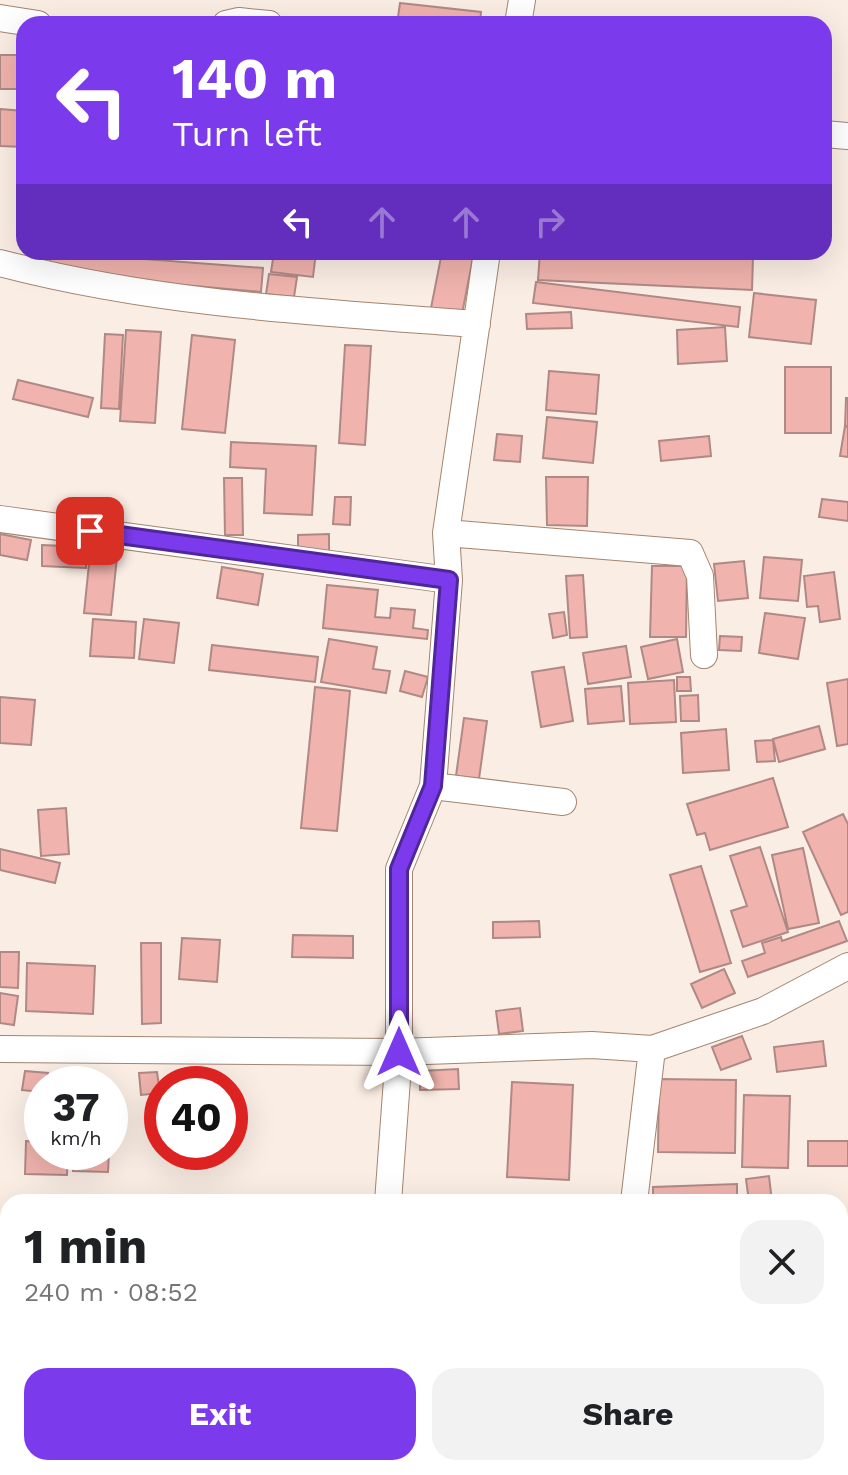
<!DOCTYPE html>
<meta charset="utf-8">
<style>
body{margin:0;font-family:"Work Sans",sans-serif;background:#f2f2f2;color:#202124;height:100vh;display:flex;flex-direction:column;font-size:30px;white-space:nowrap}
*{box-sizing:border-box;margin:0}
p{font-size:26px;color:#757577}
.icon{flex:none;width:44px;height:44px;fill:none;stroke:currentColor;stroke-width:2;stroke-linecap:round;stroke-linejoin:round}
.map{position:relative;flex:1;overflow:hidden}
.panel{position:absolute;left:0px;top:1194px;width:848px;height:282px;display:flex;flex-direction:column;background:#fff;border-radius:24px 24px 0 0;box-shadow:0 8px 32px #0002}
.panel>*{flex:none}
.top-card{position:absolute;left:16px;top:16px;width:816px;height:244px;border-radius:24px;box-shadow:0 8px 32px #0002;background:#7c3aed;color:#fff;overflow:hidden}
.speed{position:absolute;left:24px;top:1066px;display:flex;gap:16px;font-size:40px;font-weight:700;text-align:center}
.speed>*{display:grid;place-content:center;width:104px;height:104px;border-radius:50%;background:#fff;box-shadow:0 8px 32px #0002;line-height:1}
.speed small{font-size:20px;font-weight:400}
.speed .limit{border:12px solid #d22;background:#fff;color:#111}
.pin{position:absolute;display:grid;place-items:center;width:68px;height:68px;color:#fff;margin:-34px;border-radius:16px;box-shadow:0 4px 12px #0006}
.me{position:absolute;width:88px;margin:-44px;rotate:0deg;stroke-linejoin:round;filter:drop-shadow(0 0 6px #0008)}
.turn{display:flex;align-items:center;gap:28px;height:168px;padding:0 24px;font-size:36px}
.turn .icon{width:104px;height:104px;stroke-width:2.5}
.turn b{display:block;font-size:56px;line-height:68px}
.lanes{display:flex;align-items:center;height:76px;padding:0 24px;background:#0003;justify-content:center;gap:40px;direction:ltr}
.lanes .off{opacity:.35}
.round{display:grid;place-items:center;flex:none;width:84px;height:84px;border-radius:24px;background:#f2f2f2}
.summary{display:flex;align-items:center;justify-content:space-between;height:136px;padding:0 24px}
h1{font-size:48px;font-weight:700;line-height:60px}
.action{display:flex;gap:16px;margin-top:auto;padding:16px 24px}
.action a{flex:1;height:92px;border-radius:24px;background:#7c3aed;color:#fff;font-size:32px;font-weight:700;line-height:92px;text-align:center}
.action a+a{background:#f2f2f2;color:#202124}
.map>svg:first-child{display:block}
</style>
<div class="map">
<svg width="848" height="1475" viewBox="0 0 848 1475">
<rect width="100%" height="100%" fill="#faede4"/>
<!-- building -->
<path fill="#f0b3ad" stroke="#b08985" stroke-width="2" d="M400,3L481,12L480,24H397Z
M0,55H24V89H0Z
M0,109L24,111V147L0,146Z
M51,252L263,268L261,292L49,273Z
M274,252H316L313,277L271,272Z
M442,252H474L462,314L431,308Z
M540,252H710V255L753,257L752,290L538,280Z
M711,252H753L752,255Z
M269,274L297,277L294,297L266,294Z
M536,282L740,307L738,327L533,303Z
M754,293L816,300L811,344L749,337Z
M571,312L572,328L527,329L526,314Z
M725,327L727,361L678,364L677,330Z
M126,330L161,332L155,423L120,421Z
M105,334L123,335L119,409L101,408Z
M192,335L235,340L225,433L182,429Z
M345,345L371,346L365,445L339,443Z
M785,367H831V433H785Z
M549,371L599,375L596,414L546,410Z
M18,380L93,398L88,417L13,399Z
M846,398H848V426H845Z
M547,417L597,422L593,463L543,458Z
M845,426L848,427V457L840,456Z
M497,434L522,436L520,462L494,460Z
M709,436L711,456L661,461L659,441Z
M231,442L316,446L312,515L264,513L266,469L230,467Z
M546,477H588L587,526L547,525Z
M224,478H242L243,535H225Z
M335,497H351L350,525L333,524Z
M822,499L848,502V521L819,517Z
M91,501L106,502L104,521L90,520Z
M0,534L31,540L27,560L0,555Z
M329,534V552L298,553V535Z
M42,545L87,547L86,568L42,566Z
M90,554L117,557L111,615L84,613Z
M764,557L802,560L798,601L760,598Z
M744,561L748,598L718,601L714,564Z
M652,566H687L686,637H650Z
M222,567L263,574L258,605L217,598Z
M834,572L840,619L820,622L818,606L807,607L804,576Z
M583,575L587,637L570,638L566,576Z
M327,585L378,590L375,617L390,618L391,608L415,610L413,628L428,630L427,639L323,628Z
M564,612L567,635L553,638L549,614Z
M765,613L805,618L798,659L759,653Z
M93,619L136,622L134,658L90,656Z
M144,619L179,623L174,663L139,659Z
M720,636L742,637L741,651L719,650Z
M329,639L377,647L373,669L390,671L386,693L321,682Z
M677,639L683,672L648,679L641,647Z
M212,645L318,657L315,682L209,670Z
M626,646L631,677L588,684L583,653Z
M564,667L573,721L541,727L532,672Z
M405,671L428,677L422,697L400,691Z
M677,677H690L691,691H677Z
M848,679V744L837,746L827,683Z
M674,680L676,722L630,724L628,683Z
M621,686L624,721L588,724L585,689Z
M315,687L350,691L337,831L301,828Z
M698,695L699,721H681L680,696Z
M0,697L35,700L31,745L0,743Z
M464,718L487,721L478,786L455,783Z
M819,726L825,749L779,762L773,739Z
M726,729L729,770L683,773L681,733Z
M773,740L775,761L757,762L755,741Z
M773,778L788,827L710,850L705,833L697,835L687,804Z
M66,808L69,854L41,856L38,810Z
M843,814L848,824V912L841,915L803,832Z
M760,847L788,932L743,947L731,911L747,906L730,856Z
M803,848L819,923L788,929L772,855Z
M0,849L60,863L55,883L0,870Z
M701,866L731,963L700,972L670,875Z
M539,921L540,937L493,938V922Z
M839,921L847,941L748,977L742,961L765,953L762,943L781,937L782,941Z
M293,935L353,936V958L292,957Z
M182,938L220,940L217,982L179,979Z
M141,943H161V1023L142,1024Z
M0,952H19L18,988L0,987Z
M27,963L95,966L93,1014L26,1011Z
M724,969L735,993L702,1008L691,984Z
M0,993L18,996L14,1025L0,1023Z
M520,1008L523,1031L499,1034L496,1011Z
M742,1036L751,1059L721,1070L712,1047Z
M823,1041L826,1066L777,1072L774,1047Z
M458,1069L459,1089L420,1090V1071Z
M25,1071L48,1073L42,1092L22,1090Z
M157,1072L160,1093L141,1095L139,1073Z
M659,1079L736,1080L735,1153L658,1152Z
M512,1082L573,1085L569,1180L507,1177Z
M744,1095L790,1096L788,1168L742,1167Z
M26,1141L42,1142V1152H68L67,1175L25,1174Z
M808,1141H848V1166H808Z
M74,1152H109L108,1172L73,1171Z
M769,1176L772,1202H749L746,1179Z
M737,1184V1202H653V1187Z
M0,1232H3L1,1273H0Z
M848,1389V1410L840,1411V1390Z
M254,1468H288L289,1473L255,1475Z
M533,1468H569L593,1471L592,1475H532Z
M112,1470L144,1472V1475H112Z"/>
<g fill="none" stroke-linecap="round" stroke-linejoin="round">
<defs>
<path id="minor" d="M0,18L38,24
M226,24L239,21L269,24
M518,24L522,0
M824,134L848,136
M0,263C156,304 317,312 477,324
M0,519L449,580
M446,533L690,553L700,576L704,655
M433,786L563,802
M0,1049L399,1052L592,1045L652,1049L763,1011L848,966
M388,1202L399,1052V869L433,786L449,580L446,533L487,252
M634,1202L652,1049
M0,1366H8
M605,1468V1475
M369,1475V1468"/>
</defs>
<!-- minor casing -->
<use href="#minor" stroke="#a38570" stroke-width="28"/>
<!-- minor -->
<use href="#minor" stroke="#fff" stroke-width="26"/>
</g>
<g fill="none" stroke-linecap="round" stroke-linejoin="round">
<defs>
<path id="route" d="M90,531L449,580L433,786L399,869V1052"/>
</defs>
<!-- route casing -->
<use href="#route" stroke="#51269a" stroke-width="20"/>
<!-- route -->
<use href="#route" stroke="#7c3aed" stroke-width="14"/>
</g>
</svg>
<div class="speed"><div>37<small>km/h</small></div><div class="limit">40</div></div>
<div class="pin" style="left:90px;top:531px;background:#d93025"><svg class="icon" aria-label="arrive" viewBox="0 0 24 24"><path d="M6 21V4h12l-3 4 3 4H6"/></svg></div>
<svg class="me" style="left:399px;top:1052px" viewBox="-20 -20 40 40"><path d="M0-17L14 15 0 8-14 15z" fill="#7c3aed" stroke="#fff" stroke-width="4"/></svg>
<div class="top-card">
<div class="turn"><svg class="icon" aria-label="left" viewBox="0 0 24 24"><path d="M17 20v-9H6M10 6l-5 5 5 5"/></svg><div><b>140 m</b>Turn left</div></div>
<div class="lanes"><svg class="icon" aria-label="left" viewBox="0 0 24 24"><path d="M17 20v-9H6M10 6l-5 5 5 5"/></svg><svg class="icon off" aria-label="ahead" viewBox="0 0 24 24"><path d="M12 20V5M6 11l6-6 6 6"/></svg><svg class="icon off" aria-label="ahead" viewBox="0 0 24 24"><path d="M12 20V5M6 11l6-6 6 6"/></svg><svg class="icon off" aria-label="right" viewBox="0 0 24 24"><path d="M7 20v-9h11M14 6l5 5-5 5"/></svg></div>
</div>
<section class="panel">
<div class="summary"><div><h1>1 min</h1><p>240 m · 08:52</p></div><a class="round"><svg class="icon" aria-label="close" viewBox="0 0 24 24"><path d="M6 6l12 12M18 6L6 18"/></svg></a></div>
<div class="action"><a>Exit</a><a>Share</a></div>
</section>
</div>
